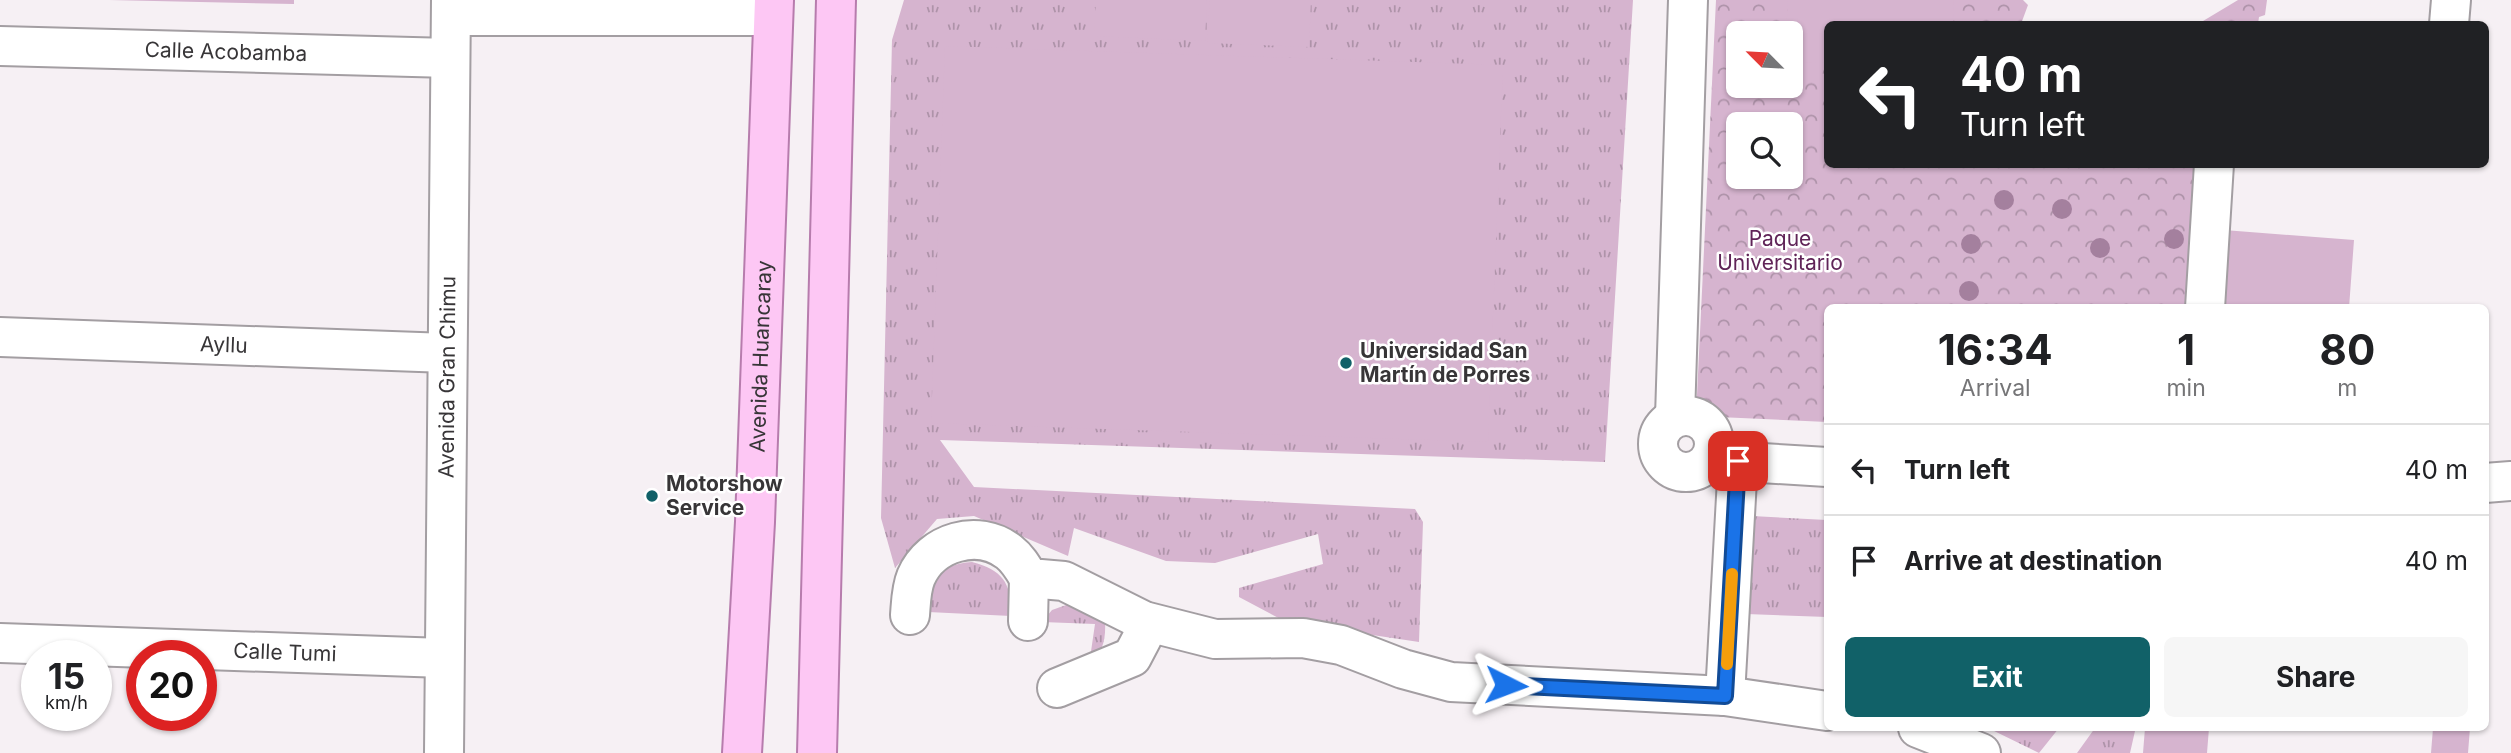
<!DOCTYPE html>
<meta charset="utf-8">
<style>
body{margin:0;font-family:Inter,sans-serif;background:#f6f6f6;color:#202124;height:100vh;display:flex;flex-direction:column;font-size:26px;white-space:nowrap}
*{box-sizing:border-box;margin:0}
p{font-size:23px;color:#757577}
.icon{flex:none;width:38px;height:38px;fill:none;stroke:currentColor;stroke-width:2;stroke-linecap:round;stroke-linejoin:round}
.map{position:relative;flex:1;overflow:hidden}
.sheet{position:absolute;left:1824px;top:304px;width:665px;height:427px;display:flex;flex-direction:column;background:#fff;border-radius:10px;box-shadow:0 2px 5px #0004}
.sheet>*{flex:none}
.guide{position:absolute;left:1824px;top:21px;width:665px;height:147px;border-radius:10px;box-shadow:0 2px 5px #0004;background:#202124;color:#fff;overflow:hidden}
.needle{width:46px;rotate:294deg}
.tools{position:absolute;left:1726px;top:21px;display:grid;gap:14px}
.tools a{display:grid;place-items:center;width:77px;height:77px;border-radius:10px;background:#fff;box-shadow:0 2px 5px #0004;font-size:35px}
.speed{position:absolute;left:21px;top:640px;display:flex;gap:14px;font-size:35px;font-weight:700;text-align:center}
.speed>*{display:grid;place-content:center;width:91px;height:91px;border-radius:50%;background:#fff;box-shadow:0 2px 5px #0004;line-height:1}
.speed small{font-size:18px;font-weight:400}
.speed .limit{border:10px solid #d22;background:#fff;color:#111}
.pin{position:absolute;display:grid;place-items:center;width:60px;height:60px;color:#fff;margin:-30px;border-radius:14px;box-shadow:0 4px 10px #0006}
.me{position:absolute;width:77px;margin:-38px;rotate:93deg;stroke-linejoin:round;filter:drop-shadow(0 0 5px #0008)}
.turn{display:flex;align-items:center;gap:24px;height:147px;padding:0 21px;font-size:32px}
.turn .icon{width:91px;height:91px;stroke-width:2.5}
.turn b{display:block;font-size:49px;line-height:60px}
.eta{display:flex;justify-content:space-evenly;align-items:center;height:119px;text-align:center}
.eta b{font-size:42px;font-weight:700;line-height:49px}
.cta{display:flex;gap:14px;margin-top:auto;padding:14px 21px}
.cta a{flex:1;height:80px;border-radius:10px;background:#116168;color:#fff;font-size:28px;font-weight:700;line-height:80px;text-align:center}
.cta a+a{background:#f6f6f6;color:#202124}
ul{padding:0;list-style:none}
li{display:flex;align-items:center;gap:21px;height:91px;padding:0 21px;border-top:2px solid #e0e0e0}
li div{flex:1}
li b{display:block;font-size:26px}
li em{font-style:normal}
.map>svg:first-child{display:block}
</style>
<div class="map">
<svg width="2511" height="753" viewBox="0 0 2511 753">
<defs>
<pattern id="grass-tufts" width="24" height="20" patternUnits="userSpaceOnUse" patternTransform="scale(1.75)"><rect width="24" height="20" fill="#d6b4cf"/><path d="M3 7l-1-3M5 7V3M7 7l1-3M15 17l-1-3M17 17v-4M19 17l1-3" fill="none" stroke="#ae93a9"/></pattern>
<pattern id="park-crowns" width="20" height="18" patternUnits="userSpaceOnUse" patternTransform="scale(1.75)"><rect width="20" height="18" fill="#d6b4cf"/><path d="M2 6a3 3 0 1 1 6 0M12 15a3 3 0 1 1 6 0" fill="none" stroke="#ae93a9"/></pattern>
</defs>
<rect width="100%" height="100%" fill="#f6f0f4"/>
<!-- grass -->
<path fill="url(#grass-tufts)" d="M904,0H1633L1605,462L940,440L974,487L1415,509L1423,522L1419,642L1286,622L1239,597V588L1323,564L1318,534L1215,563L1166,561L1074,528L1068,556L974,516L937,519L895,568L881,518L892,40Z
M1752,516L1827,520V617L1746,614Z
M972,562C1004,570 1012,585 1011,616L928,612C933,582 938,564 972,562Z
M1072,603L1105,621C1106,640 1103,652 1089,665L1095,624L1042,622L1052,610Z
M1988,728H2059L2039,753Z
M2095,728L2135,731L2130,753H2077Z"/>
<!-- park -->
<path fill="url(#park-crowns)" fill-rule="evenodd" d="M109,0H294V4Z
M1716,0H2023L2028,5L2021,24H1827V164L2200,165L2191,308H1827V422L1696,416ZM1738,33H1790V86H1738ZM1738,124H1790V177H1738Z
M2238,0H2267L2265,15L2259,17L2258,24H2198Z"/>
<!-- garden -->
<path fill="#d6b4cf" d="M1096,0H1207L1205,41L1094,36Z
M1210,0H1311L1309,47L1207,43Z
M1788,0H1954L1953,24H1827V63L1790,62V33H1786Z
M945,46L1503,65L1488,442L931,423Z
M2224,230L2354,240L2349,308H2218Z
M2145,728H2209L2207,753H2143Z
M2433,728H2470L2468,753H2431Z"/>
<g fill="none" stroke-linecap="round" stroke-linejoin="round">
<defs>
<g id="minor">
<path d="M451,16H773"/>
<path d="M2449,24L2451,0"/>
<path id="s1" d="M0,46L450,58"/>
<path d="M2205,308L2214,164"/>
<path id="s2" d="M0,337L447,353"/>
<circle cx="1686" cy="444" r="28"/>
<path d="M1675,417L1688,0"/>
<path d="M1712,460L1827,467"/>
<path d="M2485,483L2511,481"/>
<path d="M910,615C911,603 911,589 916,577C931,542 978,528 1009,552C1018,559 1023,568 1029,578L1064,581L1144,621L1215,639L1303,638L1341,645L1403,669L1451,682L1725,696L1827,711"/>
<path d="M1028,621L1029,578"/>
<path id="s3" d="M0,643L444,658"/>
<path d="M1057,688L1132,657L1142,638L1144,621"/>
<path d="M1725,696L1738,461"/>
<path d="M1918,728L1981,753"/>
<path id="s4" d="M444,753L451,0"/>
</g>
<g id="major">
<path id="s5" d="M742,753L755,522L774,0"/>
<path d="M817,753L836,0"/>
</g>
</defs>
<!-- minor casing -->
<use href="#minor" stroke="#a39ea2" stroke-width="42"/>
<!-- major casing -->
<use href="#major" stroke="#b77cad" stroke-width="42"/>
<!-- minor -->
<use href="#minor" stroke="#fff" stroke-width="38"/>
<!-- major -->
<use href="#major" stroke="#fdc7f4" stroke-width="38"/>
</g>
<!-- trees -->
<g fill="#a4809e">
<circle cx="2004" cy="200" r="10"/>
<circle cx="2062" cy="209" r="10"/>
<circle cx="2174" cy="239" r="10"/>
<circle cx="1971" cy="244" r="10"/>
<circle cx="2100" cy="248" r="10"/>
<circle cx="1969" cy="291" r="10"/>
</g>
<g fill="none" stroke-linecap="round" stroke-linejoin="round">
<defs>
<path id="route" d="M1506,685L1725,696L1738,461"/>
</defs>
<!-- route casing -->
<use href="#route" stroke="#114b97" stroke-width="18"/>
<!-- route -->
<use href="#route" stroke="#1a73e8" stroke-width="12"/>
<!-- slow -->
<path stroke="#f59e0b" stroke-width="12" d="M1727,664L1732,574"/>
</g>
<!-- markers -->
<g fill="#116168" stroke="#fff" stroke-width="2.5">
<circle cx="1346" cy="363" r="7"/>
<circle cx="652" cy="496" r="7"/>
</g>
<g text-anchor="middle" stroke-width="5" stroke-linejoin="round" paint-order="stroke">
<!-- street labels -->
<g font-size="21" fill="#373537" stroke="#fff">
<text dy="7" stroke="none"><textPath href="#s1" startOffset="226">Calle Acobamba</textPath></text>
<text dy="7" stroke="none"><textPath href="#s2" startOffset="224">Ayllu</textPath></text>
<text dy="7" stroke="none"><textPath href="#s5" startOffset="397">Avenida Huancaray</textPath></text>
<text dy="7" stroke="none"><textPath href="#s4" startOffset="376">Avenida Gran Chimu</textPath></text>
<text dy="7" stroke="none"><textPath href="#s3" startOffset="285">Calle Tumi</textPath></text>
</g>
<!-- park labels -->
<g font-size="21" fill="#602458" stroke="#fff">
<text x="1780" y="246">Paque<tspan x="1780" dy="24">Universitario</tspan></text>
</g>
<!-- poi labels -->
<g font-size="21" font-weight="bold" fill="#373537" stroke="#fff" text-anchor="start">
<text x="1360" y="358">Universidad San<tspan x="1360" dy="24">Martín de Porres</tspan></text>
<text x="666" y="491">Motorshow<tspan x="666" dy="24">Service</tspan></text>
</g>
</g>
</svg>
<div class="tools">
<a><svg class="needle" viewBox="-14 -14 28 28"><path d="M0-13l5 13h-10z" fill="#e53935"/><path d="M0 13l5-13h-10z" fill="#757577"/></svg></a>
<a><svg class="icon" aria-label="search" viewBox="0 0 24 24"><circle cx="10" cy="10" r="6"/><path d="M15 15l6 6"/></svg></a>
</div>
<div class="speed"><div>15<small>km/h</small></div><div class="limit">20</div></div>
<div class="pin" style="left:1738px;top:461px;background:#d93025"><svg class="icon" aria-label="arrive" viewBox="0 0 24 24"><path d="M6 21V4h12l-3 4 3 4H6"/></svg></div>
<svg class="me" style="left:1506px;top:685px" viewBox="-20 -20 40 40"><path d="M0-17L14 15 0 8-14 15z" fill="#1a73e8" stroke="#fff" stroke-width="4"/></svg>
<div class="guide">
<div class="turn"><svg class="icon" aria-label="left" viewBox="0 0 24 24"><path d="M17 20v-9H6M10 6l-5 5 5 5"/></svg><div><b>40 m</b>Turn left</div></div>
</div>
<section class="sheet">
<div class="eta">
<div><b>16:34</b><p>Arrival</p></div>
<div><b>1</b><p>min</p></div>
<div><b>80</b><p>m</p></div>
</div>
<ul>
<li><svg class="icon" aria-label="left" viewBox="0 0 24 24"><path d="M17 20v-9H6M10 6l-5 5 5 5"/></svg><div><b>Turn left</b></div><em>40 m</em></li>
<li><svg class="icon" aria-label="arrive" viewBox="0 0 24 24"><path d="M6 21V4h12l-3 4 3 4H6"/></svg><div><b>Arrive at destination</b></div><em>40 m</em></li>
</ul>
<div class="cta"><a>Exit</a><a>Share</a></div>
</section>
</div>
